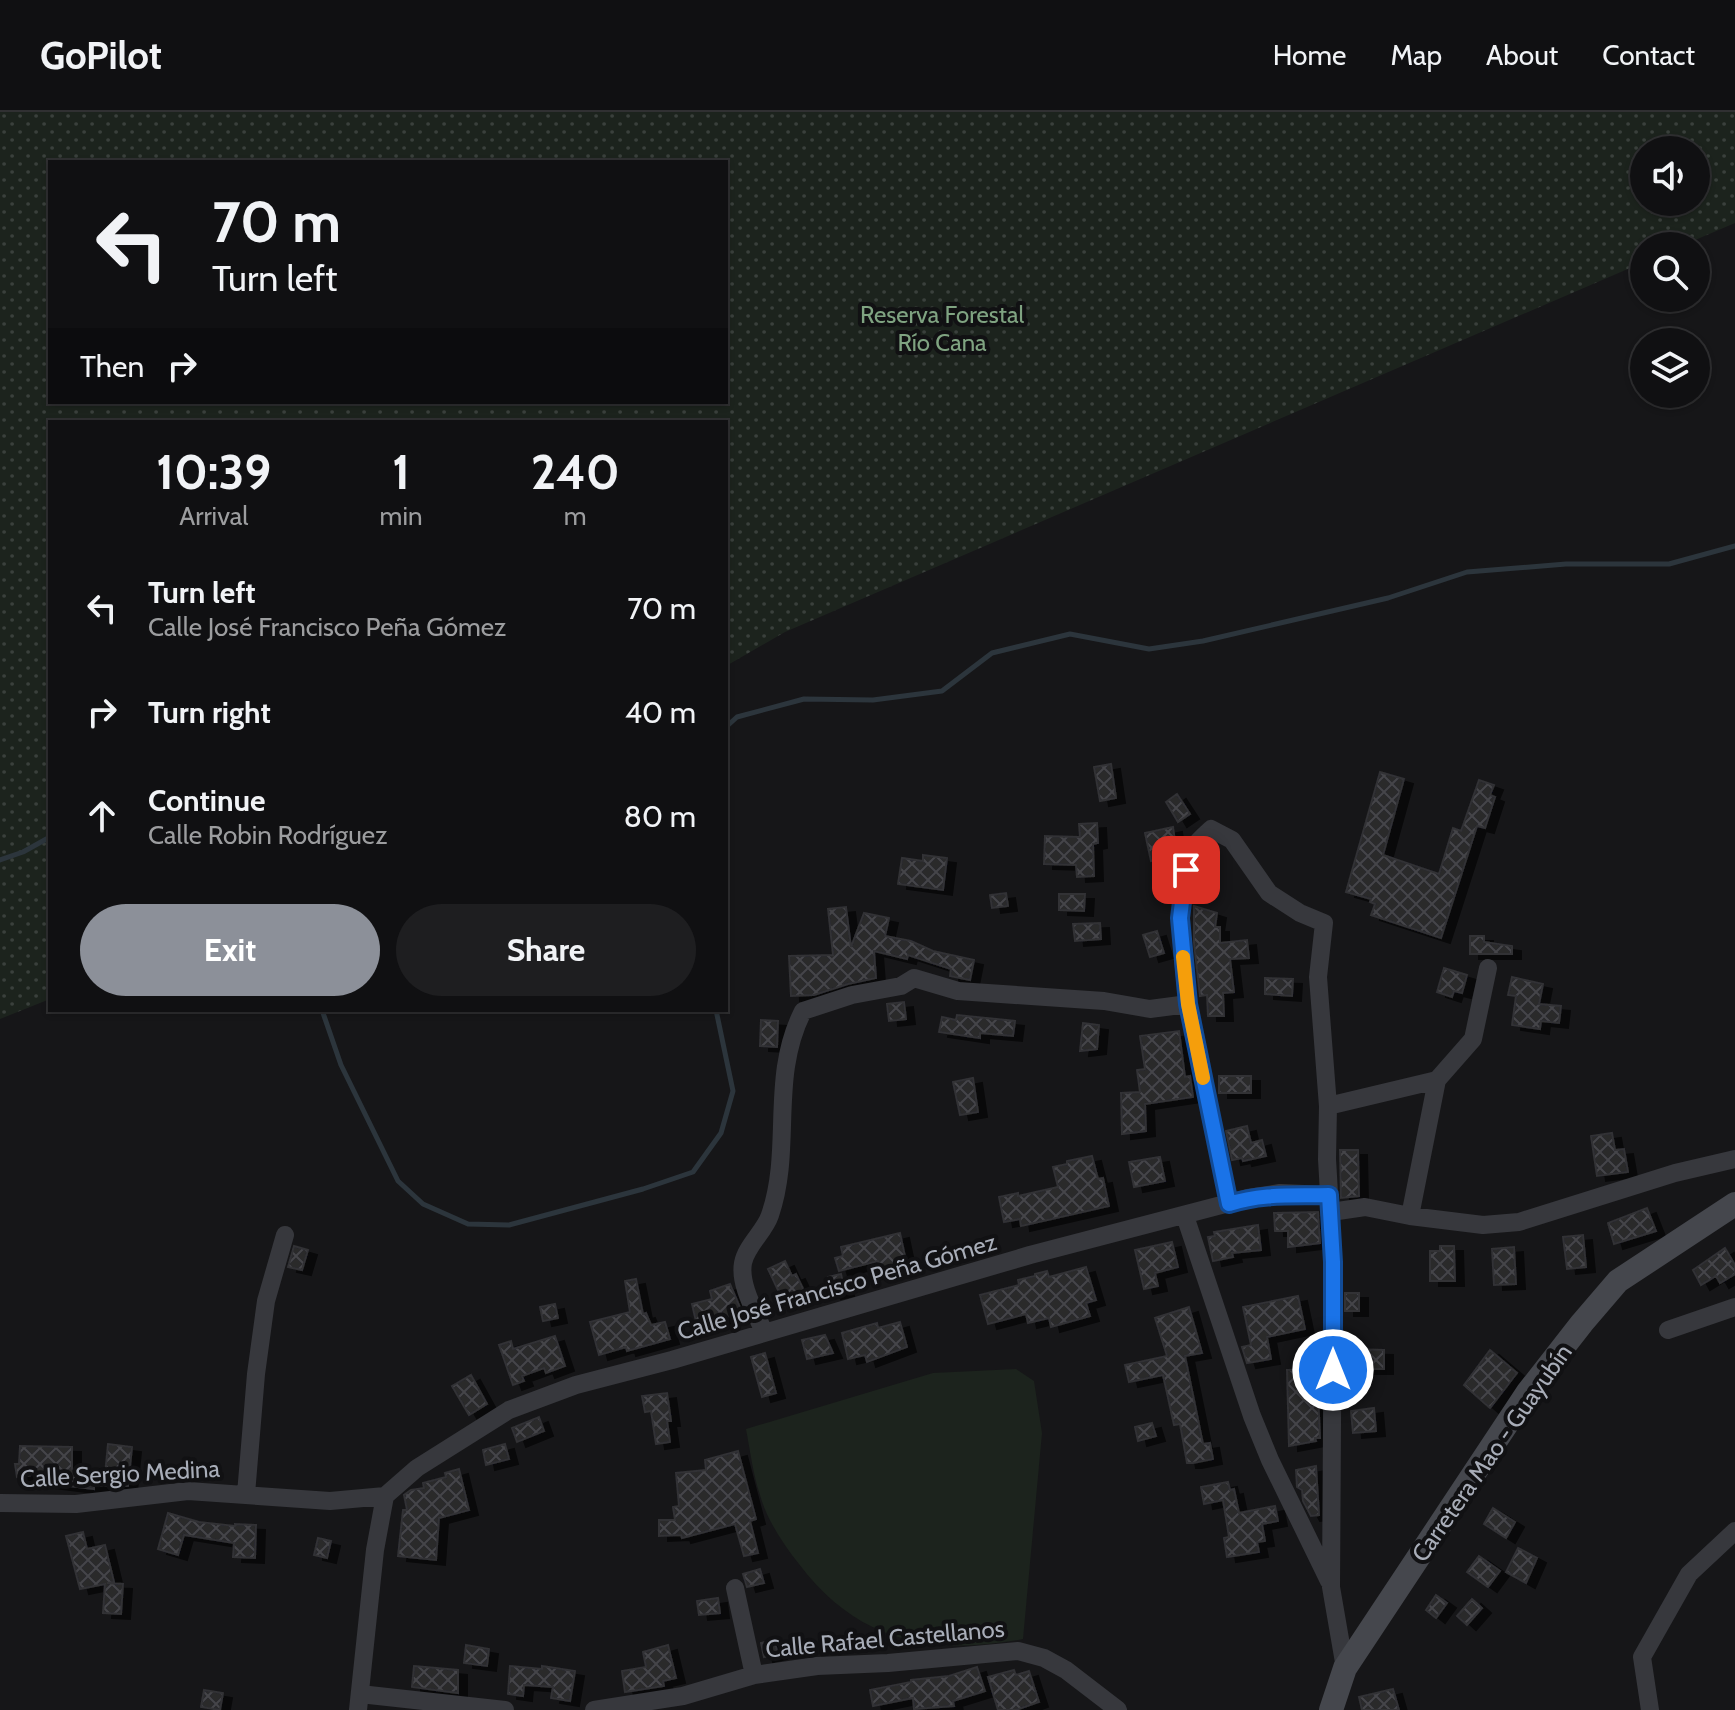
<!DOCTYPE html>
<meta charset="utf-8">
<style>
body{margin:0;font-family:Cabin,sans-serif;background:#1e1e20;color:#f1f3f6;height:100vh;display:flex;flex-direction:column;font-size:30px;white-space:nowrap}
*{box-sizing:border-box;margin:0}
p{font-size:26px;color:#9c9d9f}
.icon{flex:none;width:44px;height:44px;fill:none;stroke:currentColor;stroke-width:2;stroke-linecap:round;stroke-linejoin:round}
.map{position:relative;flex:1;overflow:hidden}
.sheet{position:absolute;left:48px;top:308px;width:680px;height:592px;display:flex;flex-direction:column;background:#101012;border-radius:0px;box-shadow:0 2px 6px #0004,0 0 0 2px #303032}
.sheet>*{flex:none}
.hud{position:absolute;left:48px;top:48px;width:680px;height:244px;border-radius:0px;box-shadow:0 2px 6px #0004,0 0 0 2px #303032;background:#101012;color:#f1f3f6;overflow:hidden}
.controls{position:absolute;left:1630px;top:24px;display:grid;gap:16px}
.controls a{display:grid;place-items:center;width:80px;height:80px;border-radius:50%;background:#101012;box-shadow:0 2px 6px #0004,0 0 0 2px #303032;font-size:40px}
.pin{position:absolute;display:grid;place-items:center;width:68px;height:68px;color:#fff;margin:-34px;border-radius:16px;box-shadow:0 4px 12px #0006}
.me{position:absolute;width:88px;margin:-44px;rotate:0deg;stroke-linejoin:round;filter:drop-shadow(0 0 6px #0008)}
.turn{display:flex;align-items:center;gap:28px;height:168px;padding:0 32px;font-size:36px}
.turn .icon{width:104px;height:104px;stroke-width:2.5}
.turn b{display:block;font-size:56px;line-height:68px}
.then{display:flex;align-items:center;height:76px;padding:0 32px;background:#0003;gap:16px;font-size:30px}
.eta{display:flex;justify-content:space-evenly;align-items:center;height:136px;text-align:center}
.eta b{font-size:48px;font-weight:700;line-height:56px}
.button{display:flex;gap:16px;margin-top:auto;padding:16px 32px}
.button a{flex:1;height:92px;border-radius:48px;background:#8c9099;color:#fff;font-size:32px;font-weight:700;line-height:92px;text-align:center}
.button a+a{background:#1e1e20;color:#f1f3f6}
ul{padding:0;list-style:none}
li{display:flex;align-items:center;gap:24px;height:104px;padding:0 32px}
li div{flex:1}
li b{display:block;font-size:30px}
li em{font-style:normal}
header{display:flex;align-items:center;gap:48px;box-sizing:border-box;height:112px;padding:0 40px;background:#101012;border-bottom:2px solid #303032}
header strong{font-size:38px}
nav{display:flex;gap:44px;margin-inline-start:auto;font-size:28px}
.map>svg:first-child{display:block}
</style>
<header>
<strong>GoPilot</strong>
<nav><a>Home</a><a>Map</a><a>About</a><a>Contact</a></nav>
</header>
<div class="map">
<svg width="1735" height="1598" viewBox="0 0 1735 1598">
<defs>
<pattern id="park-dots" width="8" height="8" patternUnits="userSpaceOnUse" patternTransform="scale(2)"><rect width="8" height="8" fill="#1c231d"/><path d="M2 2h.1M6 6h.1" fill="none" stroke="#3a403c" stroke-width="1.8" stroke-linecap="round"/></pattern>
<pattern id="building-cross-hatch" width="8" height="8" patternUnits="userSpaceOnUse" patternTransform="scale(2)"><rect width="8" height="8" fill="#29292c"/><path d="M0 0l8 8M0 8l8-8" fill="none" stroke="#454548"/></pattern>
<filter id="shadow"><feDropShadow dx="9" dy="5" stdDeviation="0" flood-color="#0009"/></filter>
</defs>
<rect width="100%" height="100%" fill="#161618"/>
<!-- park -->
<path fill="url(#park-dots)" fill-rule="evenodd" d="M0,0H1735V111L1681,134H1644V150L785,520L726,554V310H50V887L0,907ZM1644,38H1696V90H1644ZM50,50H726V290H50Z"/>
<!-- pitch -->
<path fill="#1c231d" d="M1016,1257L1034,1269L1042,1321L1023,1527C931,1544 858,1530 799,1452C783,1432 767,1408 760,1383C753,1362 750,1338 746,1317L933,1261Z"/>
<g fill="none" stroke-linecap="round" stroke-linejoin="round">
<!-- stream -->
<path stroke="#2c353c" stroke-width="5" d="M726,615L737,605L804,587L873,588L942,579L992,541L1070,522L1149,537L1203,529L1388,486L1467,460L1566,452H1669L1735,434
M0,748L23,740L50,725
M322,898L341,953L398,1069L423,1092L468,1112L509,1113L643,1077L693,1060L721,1021L733,979L716,898"/>
</g>
<!-- building -->
<path fill="url(#building-cross-hatch)" stroke="#303034" stroke-width="2" filter="url(#shadow)" d="M1111,652L1116,686L1100,689L1094,655Z
M1380,660L1404,667L1383,743L1439,762L1453,716L1461,719L1479,668L1494,673L1490,683L1495,685L1485,716L1477,714L1441,826L1371,803L1375,792L1370,790L1371,787L1346,780Z
M1177,682L1190,702L1178,710L1166,690Z
M1097,711L1098,731L1093,732L1094,764L1077,765L1076,753L1044,752L1045,724L1080,725L1079,712Z
M1173,715L1177,744L1151,749L1145,721Z
M923,743L947,746L943,778L898,772L902,746L923,749Z
M1006,781L1008,794L992,796L990,783Z
M1059,782H1085L1084,799L1059,798Z
M1194,794L1217,801L1215,815H1220V831L1247,828L1249,846L1230,847L1234,880L1223,881L1224,904H1208L1207,883L1200,884L1194,831Z
M846,795L851,835L864,801L889,806L885,824L911,829L933,839L974,848L970,868L950,864L951,857L908,843L907,847L874,839L876,866L848,872L814,883L791,884L789,844L833,843L828,797Z
M1100,811L1101,827L1075,829L1073,812Z
M1157,819L1164,841L1150,845L1143,823Z
M1470,824H1484V830L1512,834V842H1470Z
M1444,856L1467,863L1462,881L1454,879L1452,885L1437,880Z
M1512,865L1543,872L1539,892L1561,894L1559,911L1541,909L1540,917L1512,913L1516,884L1508,883Z
M1265,866L1293,867L1292,884L1265,882Z
M904,890L906,907L889,909L887,892Z
M957,903L1015,909L1013,924L980,921V926L939,920L942,905L956,908Z
M761,908L778,909L777,935L760,934Z
M1083,911L1099,913L1097,937L1080,939Z
M1179,919L1185,965L1190,964L1193,985L1145,992L1146,1019L1122,1022L1121,981L1140,980L1137,958L1145,957L1140,924Z
M1219,964H1251V981H1219Z
M973,966L978,1000L960,1003L953,970Z
M1247,1014L1251,1031L1262,1028L1266,1044L1243,1049L1242,1046L1232,1048L1226,1019Z
M1612,1021L1615,1038L1624,1037L1628,1060L1597,1064L1591,1024Z
M1340,1038H1358L1359,1084L1341,1086Z
M1092,1044L1098,1067L1103,1066L1109,1094L1021,1114L1020,1107L1004,1110L999,1085L1018,1081V1084L1058,1075L1053,1055L1067,1052V1049Z
M1160,1045L1165,1069L1134,1075L1129,1050Z
M1647,1096L1656,1119L1614,1132L1608,1111Z
M1318,1100L1320,1131L1288,1135V1119H1275L1274,1101Z
M1258,1113L1261,1138L1232,1141L1233,1145L1213,1149L1208,1125L1215,1124L1214,1120Z
M900,1121L907,1154L881,1160L878,1149L839,1159L835,1146L843,1144L841,1135Z
M1583,1123L1586,1155L1567,1157L1563,1125Z
M1172,1130L1178,1155L1155,1161L1158,1174L1144,1177L1135,1138Z
M294,1134L308,1138L302,1158L288,1155Z
M1440,1134H1454L1455,1169H1430V1139H1440Z
M1514,1135L1516,1172L1494,1173L1492,1137Z
M1725,1136L1735,1153V1162L1720,1171L1716,1164L1701,1173L1693,1158Z
M785,1149L792,1164L796,1162L807,1185L785,1193L768,1157Z
M1086,1155L1096,1188L1086,1191L1090,1204L1051,1215L1049,1206L1028,1211L1026,1202L988,1212L980,1183L1019,1173L1018,1168L1035,1164V1162L1047,1159L1049,1165Z
M841,1162L845,1179L832,1182L828,1165Z
M636,1167L643,1202L646,1201L651,1213L665,1210L670,1227L627,1239L626,1235L599,1243L590,1210L630,1200L625,1169Z
M730,1172L742,1200L697,1214L692,1192L712,1187L710,1179Z
M1345,1181H1359V1199H1345Z
M1298,1184L1305,1217L1267,1225L1271,1247L1247,1251L1242,1235L1251,1233L1243,1195Z
M555,1192L558,1206L543,1209L540,1195Z
M1189,1195L1202,1241L1185,1244L1203,1332L1210,1331L1213,1347L1193,1351H1187L1180,1312L1174,1313L1163,1263L1129,1270L1125,1253L1167,1244L1155,1206Z
M900,1210L907,1235L867,1250L865,1243L848,1247L842,1221L877,1211L878,1216Z
M825,1223L833,1241L807,1247L802,1228Z
M555,1224L565,1254L546,1261L544,1256L522,1264L524,1269L513,1273L499,1233L511,1229L513,1237Z
M1352,1237L1384,1238V1257H1351Z
M1490,1238L1517,1261L1490,1296L1464,1273Z
M765,1241L776,1281L762,1285L751,1245Z
M1317,1257L1320,1326H1315L1316,1329L1289,1334L1287,1258Z
M471,1263L487,1292L469,1303L452,1274Z
M667,1281L671,1309H667L670,1330L656,1332L651,1299L645,1300L642,1284Z
M1374,1296L1376,1319L1353,1321L1351,1299Z
M539,1305L544,1319L517,1330L512,1316Z
M1152,1311L1156,1324L1138,1329L1135,1315Z
M108,1332L132,1335L128,1374H94V1377L46,1371V1361L17,1365L15,1352H19L20,1334L72,1335V1357L105,1363Z
M505,1332L509,1347L486,1353L483,1338Z
M738,1339L756,1407L750,1409L758,1441L744,1444L735,1412L682,1426L681,1423L659,1424V1408H675L673,1395L679,1394L676,1361L706,1358L705,1348Z
M1316,1354L1319,1403L1311,1404L1303,1389L1302,1378L1297,1375L1296,1358Z
M459,1357L469,1398L439,1406L436,1448L398,1444L403,1398H407L404,1383L411,1378L424,1376L423,1371L446,1365L445,1361Z
M1228,1370L1230,1378L1234,1377L1239,1401L1275,1394L1278,1409L1262,1412L1265,1429L1257,1430L1259,1440L1227,1445L1224,1426L1229,1425L1223,1388L1204,1392L1201,1375Z
M1493,1396L1515,1410L1506,1426L1484,1412Z
M168,1401L199,1410L235,1414V1412L256,1413L255,1446L233,1445L234,1431L184,1423L178,1443L158,1437Z
M83,1420L87,1437L105,1433L114,1470L107,1471L123,1472L121,1502L103,1501L105,1472L80,1477L66,1424Z
M318,1426L331,1429L327,1446L314,1443Z
M1518,1436L1537,1446L1526,1471L1506,1460Z
M1479,1444L1500,1459L1488,1475L1467,1460Z
M760,1457L764,1471L747,1475L743,1462Z
M1436,1483L1447,1491L1436,1506L1426,1498Z
M718,1486L720,1501L699,1503L697,1489Z
M1472,1487L1482,1496L1467,1513L1457,1504Z
M774,1528L778,1542L764,1545L761,1531Z
M466,1533L489,1537L487,1554L464,1551Z
M668,1533L676,1566L663,1569L664,1574L625,1580L622,1559L646,1555L643,1540Z
M414,1554L458,1558V1581L412,1575Z
M510,1554L542,1557V1554L575,1559L570,1589L551,1586L553,1575L524,1573L523,1584L508,1582Z
M977,1555L985,1579L953,1589L954,1594L914,1597L913,1586L873,1594L870,1578L911,1570V1568L949,1564Z
M1014,1558L1016,1563L1029,1559L1039,1590L1016,1598H998L988,1565Z
M1393,1577L1399,1598H1362L1359,1585Z
M204,1578L223,1581L220,1598L201,1595Z"/>
<g fill="none" stroke-linecap="round" stroke-linejoin="round">
<!-- street -->
<path stroke="#37383d" stroke-width="18" d="M1188,892C1183,849 1171,768 1197,731C1201,726 1207,721 1211,717L1232,728L1269,781L1300,801L1324,811L1318,865L1328,994L1327,1047L1333,1150L1331,1475L1345,1556
M1328,994L1437,968
M1331,1100L1365,1095L1410,1104L1483,1113L1519,1110L1675,1061L1735,1047
M1185,1104L1252,1304L1270,1348L1329,1469
M1410,1104L1437,968L1473,927L1488,856
M1668,1218L1735,1195
M764,1220C756,1201 739,1173 743,1151C746,1134 765,1119 770,1103C793,1036 769,966 803,899L852,883L901,874L914,866L958,879L1104,889L1150,897L1188,892L1229,1092
M246,1382L256,1262L266,1189L285,1123
M385,1384L417,1356L509,1298L576,1273L672,1248L1030,1143L1248,1086L1280,1081L1329,1083
M0,1391L76,1392L188,1379L330,1389L385,1384
M735,1476L754,1563
M360,1582L505,1598
M358,1598L375,1438L385,1384
M594,1598L683,1584L754,1563L817,1554L888,1551L1018,1539L1044,1546L1066,1558L1118,1598
M1650,1598L1642,1545L1689,1462L1735,1419"/>
<!-- secondary -->
<path stroke="#45474d" stroke-width="24" d="M1331,1598L1345,1556L1528,1280L1582,1211L1618,1169L1735,1092"/>
</g>
<g fill="none" stroke-linecap="round" stroke-linejoin="round">
<defs>
<path id="route" d="M1186,758L1180,806L1188,892L1229,1092C1263,1081 1294,1084 1329,1083L1333,1150V1258"/>
</defs>
<!-- route casing -->
<use href="#route" stroke="#114b97" stroke-width="20"/>
<!-- route -->
<use href="#route" stroke="#1a73e8" stroke-width="14"/>
<!-- slow -->
<path stroke="#f59e0b" stroke-width="14" d="M1183,845L1188,892L1203,966"/>
</g>
<g text-anchor="middle" stroke-width="8" stroke-linejoin="round" paint-order="stroke">
<!-- park labels -->
<g font-size="24" fill="#7fa381" stroke="#111113">
<text x="942" y="211">Reserva Forestal<tspan x="942" dy="28">Río Cana</tspan></text>
</g>
<!-- street labels -->
<g font-size="24" fill="#a8adb8" stroke="#111113">
<text transform="translate(837 1175) rotate(-16)" y="8">Calle José Francisco Peña Gómez</text>
<text transform="translate(1492 1341) rotate(-55)" y="8">Carretera Mao - Guayubín</text>
<text transform="translate(120 1362) rotate(-3)" y="8">Calle Sergio Medina</text>
<text transform="translate(885 1527) rotate(-5)" y="8">Calle Rafael Castellanos</text>
</g>
</g>
</svg>
<div class="controls">
<a><svg class="icon" aria-label="sound" viewBox="0 0 24 24"><path d="M4 9h4l5-4v14l-5-4H4zM17 9q2 3 0 6"/></svg></a>
<a><svg class="icon" aria-label="search" viewBox="0 0 24 24"><circle cx="10" cy="10" r="6"/><path d="M15 15l6 6"/></svg></a>
<a><svg class="icon" aria-label="layers" viewBox="0 0 24 24"><path d="M12 4l9 5-9 5-9-5zM3 14l9 5 9-5"/></svg></a>
</div>
<div class="pin" style="left:1186px;top:758px;background:#d93025"><svg class="icon" aria-label="arrive" viewBox="0 0 24 24"><path d="M6 21V4h12l-3 4 3 4H6"/></svg></div>
<svg class="me" style="left:1333px;top:1258px" viewBox="-20 -20 40 40"><circle r="17" fill="#1a73e8" stroke="#fff" stroke-width="3"/><path d="M0-11L8 9 0 5-8 9z" fill="#fff"/></svg>
<div class="hud">
<div class="turn"><svg class="icon" aria-label="left" viewBox="0 0 24 24"><path d="M17 20v-9H6M10 6l-5 5 5 5"/></svg><div><b>70 m</b>Turn left</div></div>
<div class="then">Then<svg class="icon" aria-label="right" viewBox="0 0 24 24"><path d="M7 20v-9h11M14 6l5 5-5 5"/></svg></div>
</div>
<section class="sheet">
<div class="eta">
<div><b>10:39</b><p>Arrival</p></div>
<div><b>1</b><p>min</p></div>
<div><b>240</b><p>m</p></div>
</div>
<ul>
<li><svg class="icon" aria-label="left" viewBox="0 0 24 24"><path d="M17 20v-9H6M10 6l-5 5 5 5"/></svg><div><b>Turn left</b><p>Calle José Francisco Peña Gómez</p></div><em>70 m</em></li>
<li><svg class="icon" aria-label="right" viewBox="0 0 24 24"><path d="M7 20v-9h11M14 6l5 5-5 5"/></svg><div><b>Turn right</b></div><em>40 m</em></li>
<li><svg class="icon" aria-label="ahead" viewBox="0 0 24 24"><path d="M12 20V5M6 11l6-6 6 6"/></svg><div><b>Continue</b><p>Calle Robin Rodríguez</p></div><em>80 m</em></li>
</ul>
<div class="button"><a>Exit</a><a>Share</a></div>
</section>
</div>
